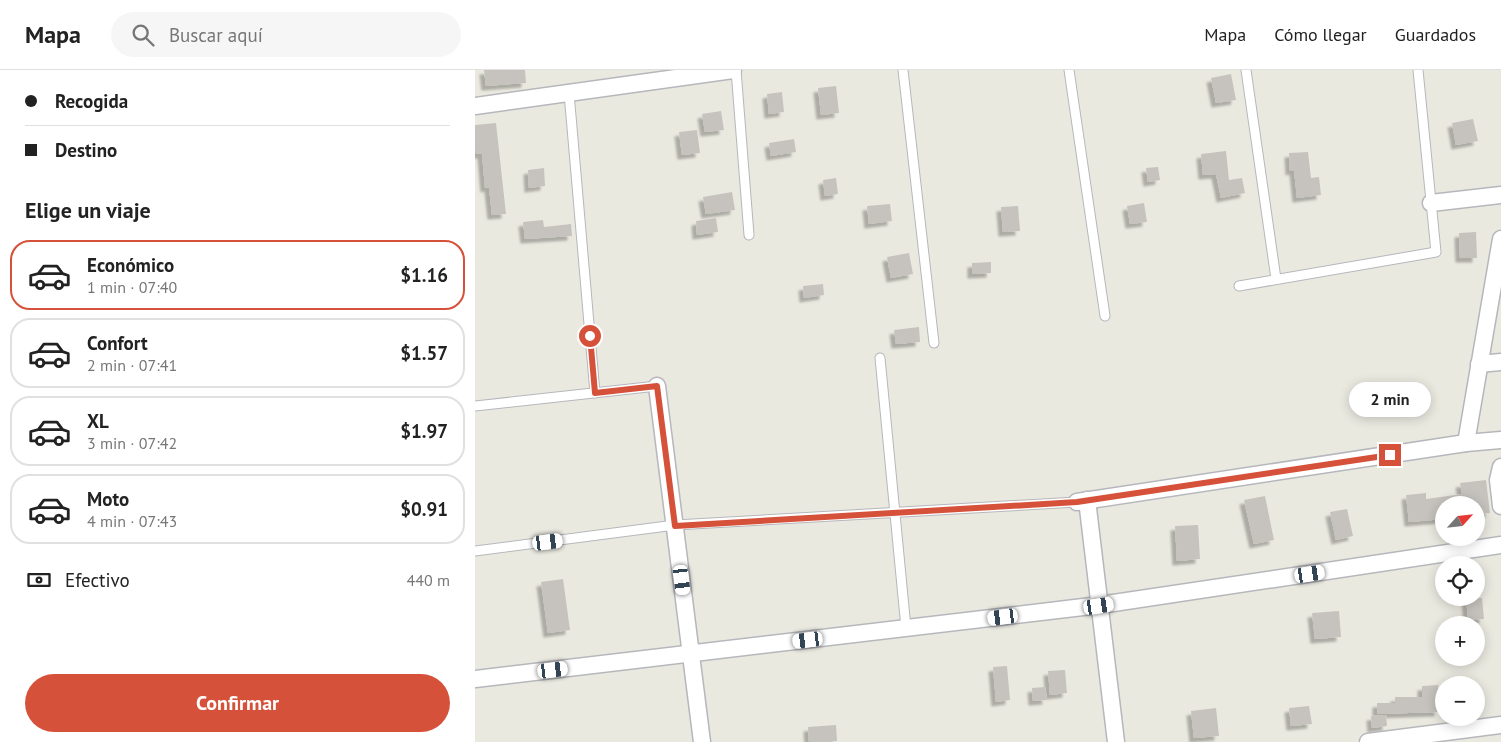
<!DOCTYPE html>
<html lang="es">
<head>
<meta charset="utf-8">
<style>
  :root { --surface:#fff; --page:#f6f6f6; --text:#222; --muted:#767676; --line:#e0e0e0; --accent:#d6513a }
  body { margin:0; font-family:"PT Sans",sans-serif; background:var(--page); color:var(--text); height:100vh; display:flex; flex-direction:column; font-size:19px; white-space:nowrap }
  * { box-sizing:border-box; margin:0 }
  p { font-size:16px; color:var(--muted) }
  .icon { flex:none; width:28px; height:28px; fill:none; stroke:currentColor; stroke-width:2; stroke-linecap:round; stroke-linejoin:round }
  .map { position:relative; flex:1; overflow:hidden }
  .panel { display:flex; flex-direction:column; background:var(--surface); width:475px }
  .panel>* { flex:none }
  .banner { display:grid; align-content:center; height:110px; padding:0 25px; background:var(--surface) }
  .needle { width:32px; rotate:63deg }
  .controls { position:absolute; left:960px; top:426px; display:grid; gap:10px }
  .controls a { display:grid; place-items:center; width:50px; height:50px; border-radius:50%; background:var(--surface); box-shadow:0 2px 12px #0003; font-size:25px }
  .end { position:absolute; width:22px; height:22px; margin:-11px; border:6px solid #d6513a; background:#fff; box-shadow:0 0 0 2px #fff }
  .from { border-radius:50% }
  .bubble { position:absolute; height:35px; border-radius:18px; background:var(--surface); box-shadow:0 2px 12px #0003; font-size:16px; font-weight:800; line-height:35px; text-align:center }
  .car { position:absolute; width:15px; height:30px; margin:-15px -8px; border-radius:6px; box-shadow:0 0 4px 1px #0007; background:linear-gradient(#fff 24%,#345 0 40%,#fff 0 76%,#345 0 86%,#fff 0) }
  .banner b { display:flex; align-items:center; gap:18px; height:48px; font-size:19px }
  .banner b+b { border-top:1px solid var(--line) }
  .banner i { width:12px; height:12px; background:var(--text) }
  ul { padding:0; list-style:none }
  li { display:flex; align-items:center; gap:15px; height:70px; margin:0 10px 8px; padding:0 15px; border:2px solid var(--line); border-radius:20px }
  li div { flex:1 }
  li b { display:block; font-size:19px }
  li em { font-style:normal; font-weight:800 }
  li.current { border-color:var(--accent) }
  li>.icon { width:45px; height:45px; stroke-width:1.5 }
  h2 { padding:0 25px; font-size:22px; line-height:60px }
  .pay { display:flex; align-items:center; gap:12px; height:55px; padding:0 25px; font-size:19px }
  .pay p { margin-inline-start:auto }
  .action { display:flex; gap:10px; margin-top:auto; padding:10px 25px }
  .action a { flex:1; height:58px; border-radius:30px; background:var(--accent); color:#fff; font-size:20px; font-weight:800; line-height:58px; text-align:center }
  header { display:flex; align-items:center; gap:30px; box-sizing:border-box; height:70px; padding:0 25px; background:var(--surface); border-bottom:1px solid var(--line) }
  header strong { font-size:24px }
  nav { display:flex; gap:28px; margin-inline-start:auto; font-size:18px }
  .search { width:350px; height:45px; background:var(--page); display:flex; align-items:center; gap:12px; box-sizing:border-box; padding:0 18px; border-radius:28px; color:var(--muted); font-size:19px }
  main { display:flex; flex:1; min-height:0 }
  .map>svg:first-child { display:block }
  .building { fill:#c6c3be; filter:url(#shadow) }
  .lines { fill:none; stroke-linecap:round; stroke-linejoin:round }
  .service-casing { stroke:#b6b7bc; stroke-width:11 }
  .minor-casing { stroke:#b6b7bc; stroke-width:19 }
  .service { stroke:#fff; stroke-width:9 }
  .minor { stroke:#fff; stroke-width:16 }
  .route { stroke:#d6513a; stroke-width:6 }
</style>
</head>
<body>
<header>
<strong>Mapa</strong>
<div class="search"><svg class="icon" aria-label="search" viewBox="0 0 24 24"><circle cx="10" cy="10" r="6"/><path d="M15 15l6 6"/></svg>Buscar aquí</div>
<nav><a>Mapa</a><a>Cómo llegar</a><a>Guardados</a></nav>
</header>
<main>
<section class="panel">
<div class="banner">
<b><i class="from"></i>Recogida</b>
<b><i></i>Destino</b>
</div>
<h2>Elige un viaje</h2>
<ul>
<li class="current"><svg class="icon" aria-label="car" viewBox="0 0 24 24"><path d="M5 17H2v-5l4-1 3-4h7l3 4 3 1v5h-3M9 17h6M6 11h13"/><circle cx="7" cy="17" r="2"/><circle cx="17" cy="17" r="2"/></svg><div><b>Económico</b><p>1 min · 07:40</p></div><em>$1.16</em></li>
<li><svg class="icon" aria-label="car" viewBox="0 0 24 24"><path d="M5 17H2v-5l4-1 3-4h7l3 4 3 1v5h-3M9 17h6M6 11h13"/><circle cx="7" cy="17" r="2"/><circle cx="17" cy="17" r="2"/></svg><div><b>Confort</b><p>2 min · 07:41</p></div><em>$1.57</em></li>
<li><svg class="icon" aria-label="car" viewBox="0 0 24 24"><path d="M5 17H2v-5l4-1 3-4h7l3 4 3 1v5h-3M9 17h6M6 11h13"/><circle cx="7" cy="17" r="2"/><circle cx="17" cy="17" r="2"/></svg><div><b>XL</b><p>3 min · 07:42</p></div><em>$1.97</em></li>
<li><svg class="icon" aria-label="car" viewBox="0 0 24 24"><path d="M5 17H2v-5l4-1 3-4h7l3 4 3 1v5h-3M9 17h6M6 11h13"/><circle cx="7" cy="17" r="2"/><circle cx="17" cy="17" r="2"/></svg><div><b>Moto</b><p>4 min · 07:43</p></div><em>$0.91</em></li>
</ul>
<div class="pay"><svg class="icon" aria-label="cash" viewBox="0 0 24 24"><path d="M3 7h18v10H3z"/><circle cx="12" cy="12" r="2"/></svg>Efectivo<p>440 m</p></div>
<div class="action"><a>Confirmar</a></div>
</section>
<div class="map">
<svg width="1026" height="672" viewBox="0 0 1026 672">
  <defs>
    <filter id="shadow"><feDropShadow dx="-4.5" dy="4.5" stdDeviation="1" flood-color="#0004"/></filter>
  </defs>
  <rect width="100%" height="100%" fill="#eae9e0"/>
  <!-- building -->
  <g class="building">
    <path d="M9 0H50L51 13 11 16Z"/>
    <path d="M756 4 761 30 741 33 736 8Z"/>
    <path d="M361 16 364 43 346 45 343 18Z"/>
    <path d="M307 22 309 42 294 44 292 24Z"/>
    <path d="M246 41 249 60 230 62 227 44Z"/>
    <path d="M998 49 1003 71 981 75 977 53Z"/>
    <path d="M21 53 31 144 17 145 14 117 10 118 7 84H1L0 55Z"/>
    <path d="M222 60 225 83 207 85 204 62Z"/>
    <path d="M319 69 321 82 296 86 294 73Z"/>
    <path d="M751 81 754 110 767 108 770 123 746 128 741 104 728 105 726 84Z"/>
    <path d="M833 82 836 108 844 107 846 125 822 128 819 100 815 101 814 83Z"/>
    <path d="M683 97 685 110 673 112 671 98Z"/>
    <path d="M69 98 70 116 54 118 53 100Z"/>
    <path d="M361 108 363 124 350 126 348 110Z"/>
    <path d="M257 122 260 140 231 144 228 127Z"/>
    <path d="M669 133 672 152 655 154 652 136Z"/>
    <path d="M415 134 417 151 394 154 392 136Z"/>
    <path d="M543 136 545 161 528 162 526 137Z"/>
    <path d="M241 148 243 162 222 165 221 151Z"/>
    <path d="M68 150 69 157 96 154 97 166 50 169 48 152Z"/>
    <path d="M1001 162 1002 188H985L984 163Z"/>
    <path d="M434 183 438 204 416 208 412 187Z"/>
    <path d="M516 192V203L497 204V193Z"/>
    <path d="M348 214 349 225 329 228 328 216Z"/>
    <path d="M444 257 445 272 421 274 419 260Z"/>
    <path d="M1011 410 1015 443 1001 444V435H969V449L934 452 931 425 951 423V429L987 424 985 413Z"/>
    <path d="M790 426 799 470 779 474 769 430Z"/>
    <path d="M872 439 878 466 861 470 855 442Z"/>
    <path d="M723 455 725 489 702 491 700 456Z"/>
    <path d="M88 509 95 560 73 563 66 512Z"/>
    <path d="M991 528H1007L1009 549 993 550Z"/>
    <path d="M864 541 866 567 840 569 837 543Z"/>
    <path d="M532 596 535 630 521 632 518 597Z"/>
    <path d="M590 600 592 623 575 625 573 601Z"/>
    <path d="M963 615 964 642 902 644V633H920V627H947V616Z"/>
    <path d="M570 617 572 630 558 631 557 618Z"/>
    <path d="M834 636 837 654 816 656 814 638Z"/>
    <path d="M741 638 744 666 719 668 716 641Z"/>
    <path d="M911 645 912 656 897 658 896 646Z"/>
    <path d="M361 655 362 671 334 672 333 657Z"/>
  </g>
  <g class="lines">
    <defs>
      <g id="service">
        <path d="M261 0 274 165"/>
        <path d="M428 0 459 273"/>
        <path d="M594 0 630 246"/>
        <path d="M771 0 801 209"/>
        <path d="M94 23 120 323"/>
        <path d="M764 216 961 182 943 0"/>
        <path d="M405 288 431 558"/>
        <path d="M0 336 182 316"/>
        <path d="M0 481 200 455 602 432"/>
      </g>
      <g id="minor">
        <path d="M0 36 258 0"/>
        <path d="M956 133 1026 125"/>
        <path d="M1004 294 1026 292"/>
        <path d="M182 316 227 672"/>
        <path d="M991 373 1026 169"/>
        <path d="M1026 397 1023 410 1026 436"/>
        <path d="M612 430 641 672"/>
        <path d="M602 432 991 373 1026 370"/>
        <path d="M0 609 625 535 1026 475"/>
        <path d="M893 672 1026 655"/>
      </g>
    </defs>
    <!-- service casing -->
    <use href="#service" class="service-casing"/>
    <!-- minor casing -->
    <use href="#minor" class="minor-casing"/>
    <!-- service -->
    <use href="#service" class="service"/>
    <!-- minor -->
    <use href="#minor" class="minor"/>
  </g>
  <g class="lines">
    <!-- route -->
    <path class="route" d="M115 266 120 323 182 316 200 456 602 432 915 385"/>
  </g>
</svg>
<div class="controls">
<a><svg class="needle" viewBox="-14 -14 28 28"><path d="M0-13l5 13h-10z" fill="#e53935"/><path d="M0 13l5-13h-10z" fill="#767676"/></svg></a>
<a><svg class="icon" aria-label="locate" viewBox="0 0 24 24"><circle cx="12" cy="12" r="6"/><path d="M12 2v4M12 18v4M2 12h4M18 12h4"/></svg></a>
<a>+</a>
<a>−</a>
</div>
<i class="end from" style="left:115px;top:266px"></i>
<i class="end" style="left:915px;top:385px"></i>
<div class="bubble" style="left:874px;top:312px;width:82px">2 min</div>
<i class="car" style="left:73px;top:472px;rotate:83deg"></i>
<i class="car" style="left:835px;top:504px;rotate:81deg"></i>
<i class="car" style="left:207px;top:510px;rotate:173deg"></i>
<i class="car" style="left:624px;top:536px;rotate:81deg"></i>
<i class="car" style="left:528px;top:547px;rotate:263deg"></i>
<i class="car" style="left:333px;top:570px;rotate:263deg"></i>
<i class="car" style="left:78px;top:600px;rotate:83deg"></i>
</div>
</main>
</body>
</html>
